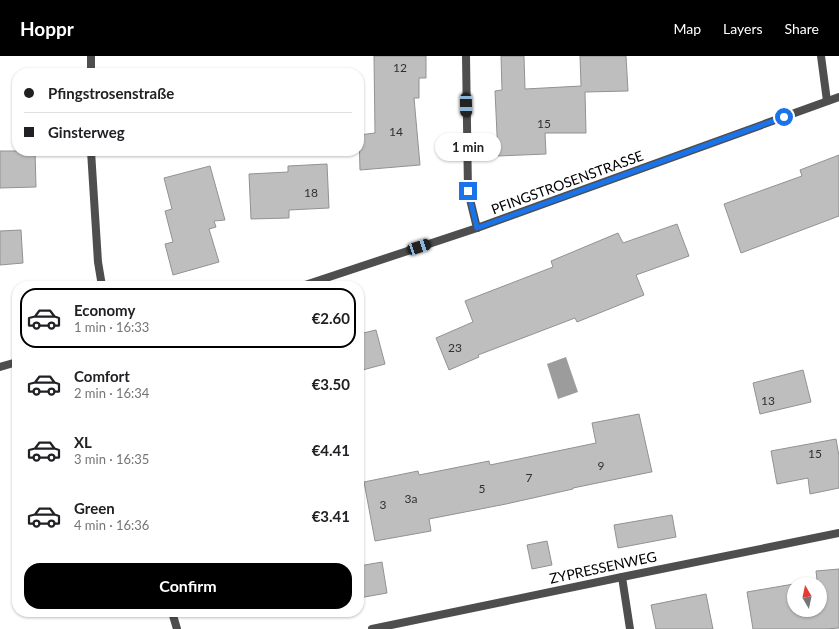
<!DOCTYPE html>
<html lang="en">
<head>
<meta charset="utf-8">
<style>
  :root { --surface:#fff; --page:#f6f6f6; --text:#202124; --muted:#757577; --line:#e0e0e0; --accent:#000 }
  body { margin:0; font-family:Lato,sans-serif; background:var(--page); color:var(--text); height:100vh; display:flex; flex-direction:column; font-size:15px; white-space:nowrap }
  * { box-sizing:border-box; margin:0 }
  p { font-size:13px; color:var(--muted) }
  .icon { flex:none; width:22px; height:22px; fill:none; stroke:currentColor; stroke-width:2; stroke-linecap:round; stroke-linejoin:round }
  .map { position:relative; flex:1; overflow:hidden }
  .sheet { position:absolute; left:12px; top:225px; width:352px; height:336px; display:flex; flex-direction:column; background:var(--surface); border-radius:16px; box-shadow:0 1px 3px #0004 }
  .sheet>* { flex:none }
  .guide { position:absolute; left:12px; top:12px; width:352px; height:88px; border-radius:16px; box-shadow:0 1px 3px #0004; display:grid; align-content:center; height:88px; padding:0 12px; background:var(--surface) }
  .needle { width:26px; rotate:351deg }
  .buttons { position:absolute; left:787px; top:521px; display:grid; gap:8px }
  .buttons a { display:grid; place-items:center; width:40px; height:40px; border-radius:50%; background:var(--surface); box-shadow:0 1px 3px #0004; font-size:20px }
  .end { position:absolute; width:18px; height:18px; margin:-9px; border:5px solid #1a73e8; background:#fff; box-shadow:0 0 0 2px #fff }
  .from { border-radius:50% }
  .bubble { position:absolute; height:28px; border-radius:14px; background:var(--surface); box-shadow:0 1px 3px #0004; font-size:13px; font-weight:700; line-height:28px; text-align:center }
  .car { position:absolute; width:12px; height:24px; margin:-12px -6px; border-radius:5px; box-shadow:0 0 3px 1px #0007; background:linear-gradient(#222 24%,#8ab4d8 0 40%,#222 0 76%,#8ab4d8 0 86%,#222 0) }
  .guide b { display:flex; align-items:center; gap:14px; height:38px; font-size:15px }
  .guide b+b { border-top:1px solid var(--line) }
  .guide i { width:10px; height:10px; background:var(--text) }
  ul { padding:7px 0 0; list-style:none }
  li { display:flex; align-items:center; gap:12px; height:60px; margin:0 8px 6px; padding:0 4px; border:2px solid transparent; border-radius:16px }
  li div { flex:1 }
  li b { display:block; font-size:15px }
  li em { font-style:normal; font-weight:700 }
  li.active { border-color:var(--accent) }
  li>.icon { width:36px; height:36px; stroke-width:1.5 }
  .button { display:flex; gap:8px; margin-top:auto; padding:8px 12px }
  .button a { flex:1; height:46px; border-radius:16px; background:var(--accent); color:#fff; font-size:16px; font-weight:700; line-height:46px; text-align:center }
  header { display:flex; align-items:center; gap:24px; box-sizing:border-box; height:56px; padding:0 20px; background:var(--accent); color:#fff }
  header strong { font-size:19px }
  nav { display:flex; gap:22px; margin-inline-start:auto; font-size:14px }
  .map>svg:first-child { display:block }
  .water { fill:#9c9c9c }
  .building { fill:#bebebe; stroke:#929292; fill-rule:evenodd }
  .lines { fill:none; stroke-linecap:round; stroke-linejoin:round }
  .minor { stroke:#4e4e4e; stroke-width:8 }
  .route { stroke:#1a73e8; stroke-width:5 }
  .labels { text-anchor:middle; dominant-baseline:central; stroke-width:3; stroke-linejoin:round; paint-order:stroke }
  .number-label { font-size:12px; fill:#303030 }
  .street-label { font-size:14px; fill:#000; stroke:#fff }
</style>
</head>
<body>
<header>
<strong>Hoppr</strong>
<nav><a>Map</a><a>Layers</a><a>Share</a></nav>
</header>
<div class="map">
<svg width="839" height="573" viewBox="0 0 839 573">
  <rect width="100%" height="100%" fill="#fff"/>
  <!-- water -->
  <path class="water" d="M566 301 578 336 558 343 547 308Z"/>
  <!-- building -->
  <g class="building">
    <path d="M374 0H426V22H419V42H414L420 109 360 114 359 79 375 77Z"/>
    <path d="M501 0H524L525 33 581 30 580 0H626L628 35 585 36 586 77H545L546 98 498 100 495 35 502 34Z"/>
    <path d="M0 95H35L36 131 0 132Z"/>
    <path d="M839 99V160L741 197 724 148 802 120 800 114Z"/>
    <path d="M327 108 329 152 289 154V162L251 163 249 118 288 116V110Z"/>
    <path d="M210 110 225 164 214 165 216 171 209 173 219 206 173 219 165 188 173 186 165 155 172 153 164 122Z"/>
    <path d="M677 168 689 200 636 219 644 239 577 266 575 262 478 299 479 301 449 314 436 282 473 266 465 245 553 211 551 205 618 177 623 187Z"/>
    <path d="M21 174 23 207 0 209V175Z"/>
    <path d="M376 274 385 308 359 315V278Z"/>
    <path d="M803 314 811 346 760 358 753 327Z"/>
    <path d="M639 358 652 416H651L573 432V433L506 448 429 463 431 475 375 485 364 426 418 415 419 419 489 405 490 409 596 387 592 367Z"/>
    <path d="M836 383 839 400V432L810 438 808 422 777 428 771 395Z"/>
    <path d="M672 459 676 481 618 492 614 469Z"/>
    <path d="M547 485 552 509 532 513 527 489Z"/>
    <path d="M382 506 387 537 359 542V510Z"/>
    <path d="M839 513V572L825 573H753L747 536 817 524 816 515ZM794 528H820V554H794Z"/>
    <path d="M706 538 713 573H656L651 549Z"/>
  </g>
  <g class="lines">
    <!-- minor -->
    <g class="minor">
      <path d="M466 0 468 135 477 172"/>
      <path d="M821 0 827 45"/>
      <path d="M91 17V0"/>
      <path d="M91 95 98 206 102 230"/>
      <path d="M302 230 477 172 839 41"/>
      <path d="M0 311 17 306"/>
      <path d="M622 521 630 573"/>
      <path d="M172 556 177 573"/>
      <path d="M372 573 622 521 839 477"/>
    </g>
  </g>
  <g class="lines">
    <!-- route -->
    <path class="route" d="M468 135 477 172 784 61"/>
  </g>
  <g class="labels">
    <!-- number labels -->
    <g class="number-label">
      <text x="400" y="11">12</text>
      <text x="544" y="67">15</text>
      <text x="396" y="75">14</text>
      <text x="311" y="136">18</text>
      <text x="455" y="291">23</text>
      <text x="768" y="344">13</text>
      <text x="815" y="397">15</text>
      <text x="601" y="409">9</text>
      <text x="529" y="421">7</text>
      <text x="482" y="432">5</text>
      <text x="411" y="442">3a</text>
      <text x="383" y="448">3</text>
    </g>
    <!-- street labels -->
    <g class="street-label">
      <text transform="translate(567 126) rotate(-20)">PFINGSTROSENSTRASSE</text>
      <text transform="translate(603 511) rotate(-12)">ZYPRESSENWEG</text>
    </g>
  </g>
</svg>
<div class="buttons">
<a><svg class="needle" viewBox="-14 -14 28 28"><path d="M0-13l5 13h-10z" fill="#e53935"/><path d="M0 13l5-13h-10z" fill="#757577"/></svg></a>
</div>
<i class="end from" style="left:784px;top:61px"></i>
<i class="end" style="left:468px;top:135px"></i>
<div class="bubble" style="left:435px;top:77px;width:66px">1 min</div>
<i class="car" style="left:466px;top:49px;rotate:179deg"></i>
<i class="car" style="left:419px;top:191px;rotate:72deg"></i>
<div class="guide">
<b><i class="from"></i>Pfingstrosenstraße</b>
<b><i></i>Ginsterweg</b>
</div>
<section class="sheet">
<ul>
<li class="active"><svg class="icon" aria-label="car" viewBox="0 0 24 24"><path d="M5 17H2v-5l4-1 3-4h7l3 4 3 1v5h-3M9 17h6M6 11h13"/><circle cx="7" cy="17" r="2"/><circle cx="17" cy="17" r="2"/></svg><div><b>Economy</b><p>1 min · 16:33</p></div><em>€2.60</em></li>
<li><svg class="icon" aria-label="car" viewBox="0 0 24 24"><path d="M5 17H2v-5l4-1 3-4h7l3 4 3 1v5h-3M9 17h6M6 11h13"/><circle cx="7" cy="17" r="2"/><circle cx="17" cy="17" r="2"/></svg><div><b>Comfort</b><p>2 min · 16:34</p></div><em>€3.50</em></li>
<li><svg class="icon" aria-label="car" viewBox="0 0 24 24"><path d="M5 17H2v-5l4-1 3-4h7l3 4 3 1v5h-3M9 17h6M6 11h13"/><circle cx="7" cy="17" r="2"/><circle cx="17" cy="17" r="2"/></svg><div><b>XL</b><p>3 min · 16:35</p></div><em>€4.41</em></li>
<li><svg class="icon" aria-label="car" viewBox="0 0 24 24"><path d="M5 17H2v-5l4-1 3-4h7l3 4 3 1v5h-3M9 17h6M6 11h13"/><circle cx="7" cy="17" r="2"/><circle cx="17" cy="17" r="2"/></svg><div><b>Green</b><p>4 min · 16:36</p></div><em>€3.41</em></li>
</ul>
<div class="button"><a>Confirm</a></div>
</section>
</div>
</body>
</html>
